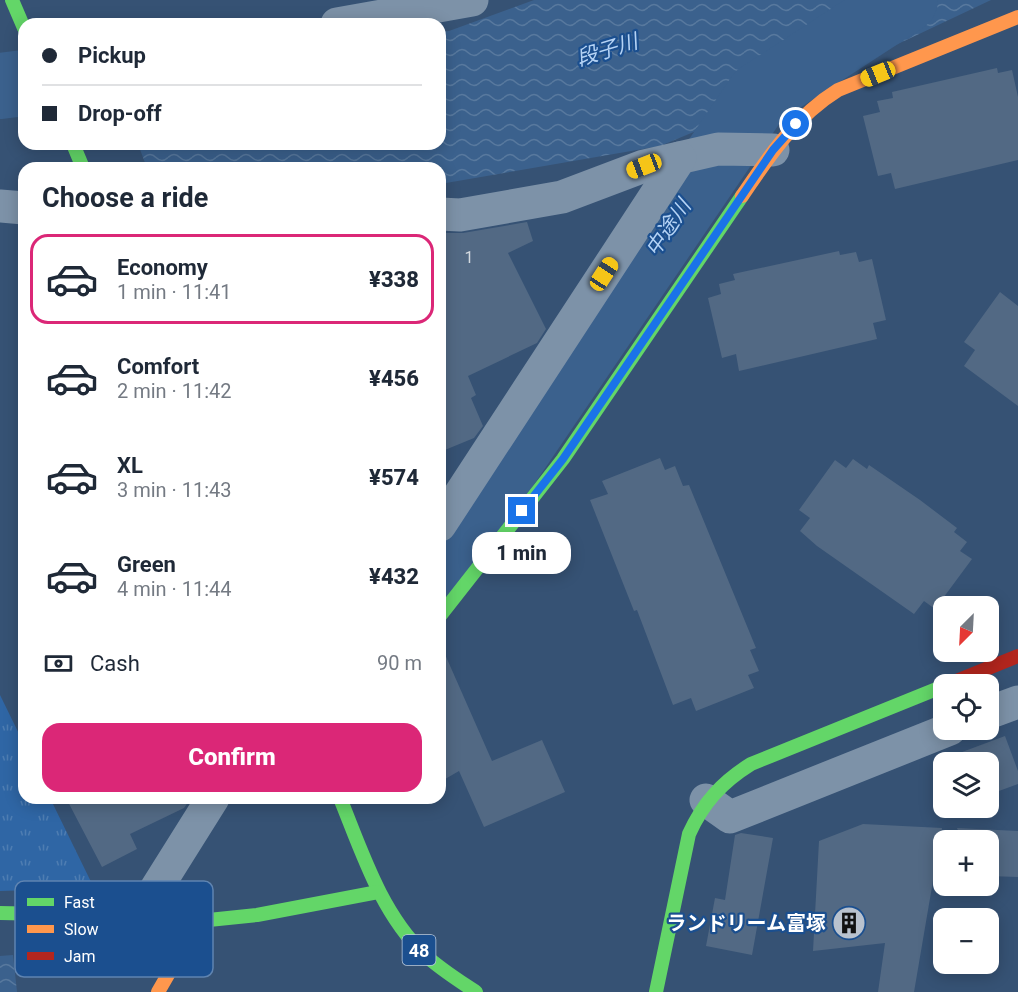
<!DOCTYPE html>
<html lang="en">
<head>
<meta charset="utf-8">
<style>
  :root { --surface:#fff; --page:#f6f6f7; --text:#1f2937; --muted:#747a83; --line:#e0e1e3; --accent:#db2777 }
  body { margin:0; font-family:Roboto,"Noto Sans JP",sans-serif; background:var(--page); color:var(--text); height:100vh; display:flex; flex-direction:column; font-size:22px; white-space:nowrap }
  * { box-sizing:border-box; margin:0 }
  p { font-size:20px; color:var(--muted) }
  .icon { flex:none; width:33px; height:33px; fill:none; stroke:currentColor; stroke-width:2; stroke-linecap:round; stroke-linejoin:round }
  .map { position:relative; flex:1; overflow:hidden }
  .details { position:absolute; left:18px; top:162px; width:428px; height:642px; display:flex; flex-direction:column; background:var(--surface); border-radius:18px; box-shadow:0 3px 15px #0003 }
  .details>* { flex:none }
  .hud { position:absolute; left:18px; top:18px; width:428px; height:132px; border-radius:18px; box-shadow:0 3px 15px #0003; display:grid; align-content:center; height:132px; padding:0 24px; background:var(--surface) }
  .needle { width:39px; rotate:204deg }
  .controls { position:absolute; left:933px; top:596px; display:grid; gap:12px }
  .controls a { display:grid; place-items:center; width:66px; height:66px; border-radius:12px; background:var(--surface); box-shadow:0 3px 15px #0003; font-size:30px }
  .end { position:absolute; width:27px; height:27px; margin:-14px; border:8px solid #1a73e8; background:#fff; box-shadow:0 0 0 3px #fff }
  .from { border-radius:50% }
  .bubble { position:absolute; height:42px; border-radius:18px; background:var(--surface); box-shadow:0 3px 15px #0003; font-size:20px; font-weight:800; line-height:42px; text-align:center }
  .car { position:absolute; width:18px; height:36px; margin:-18px -9px; border-radius:8px; box-shadow:0 0 4px 2px #0007; background:linear-gradient(#f5c518 24%,#345 0 40%,#f5c518 0 76%,#345 0 86%,#f5c518 0) }
  .hud b { display:flex; align-items:center; gap:21px; height:57px; font-size:22px }
  .hud b+b { border-top:2px solid var(--line) }
  .hud i { width:15px; height:15px; background:var(--text) }
  ul { padding:0; list-style:none }
  li { display:flex; align-items:center; gap:18px; height:90px; margin:0 12px 9px; padding:0 12px; border:3px solid transparent; border-radius:18px }
  li div { flex:1 }
  li b { display:block; font-size:22px }
  li em { font-style:normal; font-weight:800 }
  li.on { border-color:var(--accent) }
  li>.icon { width:54px; height:54px; stroke-width:1.5 }
  h2 { padding:0 24px; font-size:27px; line-height:72px }
  .pay { display:flex; align-items:center; gap:15px; height:66px; padding:0 24px; font-size:22px }
  .pay p { margin-inline-start:auto }
  .cta { display:flex; gap:12px; margin-top:auto; padding:12px 24px }
  .cta a { flex:1; height:69px; border-radius:18px; background:var(--accent); color:#fff; font-size:24px; font-weight:800; line-height:69px; text-align:center }
  .map>svg:first-child { display:block }
  .grass { fill:url(#grass-tufts) }
  .water { fill:url(#water-waves) }
  .lines { fill:none; stroke-linecap:round; stroke-linejoin:round }
  .river { stroke:#3b618d; stroke-width:66 }
  .building { fill:#526984 }
  .street { stroke:#7d92a8; stroke-width:33 }
  .fast { stroke:#63d668; stroke-width:14 }
  .slow { stroke:#ff974d; stroke-width:14 }
  .jam { stroke:#b3261e; stroke-width:14 }
  .route { stroke:#1a73e8; stroke-width:8 }
  .labels { text-anchor:middle; dominant-baseline:central; stroke-width:4.5; stroke-linejoin:round; paint-order:stroke }
  .number-label { font-size:16px; fill:#d4dae0 }
  .shield { fill:#1b4f8f; stroke:#bbcadd; stroke-width:1.5 }
  .shield-label { font-size:18px; font-weight:bold; fill:#fff }
  .poi-label { font-size:20px; font-weight:bold; fill:#fff; stroke:#1b4f8f; text-anchor:end }
  .water-label { font-size:21px; font-style:italic; fill:#b5d3f5; stroke:#1b4f8f }
  .key { fill:#1b4f8f; stroke:#5f84b1; stroke-width:1.5 }
  .key-label { font-size:16px; fill:#fff }
</style>
</head>
<body>
<div class="map">
<svg width="1018" height="992" viewBox="0 0 1018 992">
  <defs>
    <pattern id="grass-tufts" width="24" height="20" patternUnits="userSpaceOnUse" patternTransform="scale(1.5)"><rect width="24" height="20" fill="#2f66a5"/><path d="M3 7l-1-3M5 7V3M7 7l1-3M15 17l-1-3M17 17v-4M19 17l1-3" fill="none" stroke="#4e7db2"/></pattern>
    <pattern id="water-waves" width="16" height="10" patternUnits="userSpaceOnUse" patternTransform="scale(1.5)"><rect width="16" height="10" fill="#3b618d"/><path d="M0 5q4-4 8 0t8 0" fill="none" stroke="#58799e"/></pattern>
  </defs>
  <rect width="100%" height="100%" fill="#365274"/>
  <!-- grass -->
  <path class="grass" d="M0 695 24 744V798H50L94 888 0 891Z"/>
  <!-- water -->
  <g class="water">
    <path d="M534 0H991L845 69 660 146 440 184V168H147L138 144H440V32L449 31Z"/>
    <path d="M13 955 17 992H0V956Z"/>
  </g>
  <g class="lines">
    <!-- river -->
    <g class="river">
      <path d="M0 86 24 83"/>
      <path d="M440 564 759 95 905 0"/>
    </g>
  </g>
  <!-- building -->
  <g class="building">
    <path d="M997 68 998 73 1012 70 1018 97V160L895 189 891 173 878 176 863 116 880 112 877 101 893 98 892 92Z"/>
    <path d="M527 222 533 241 508 253 546 329 537 343 468 376 476 395 471 398 483 426 474 438 440 452V233H463Z"/>
    <path d="M839 251 840 255 856 252 859 262 872 259 886 320 873 323 877 339 739 371 736 354 722 358 708 298 721 294 719 284 735 280 733 274Z"/>
    <path d="M1000 292 1018 306V406L964 366 975 350 964 342Z"/>
    <path d="M660 458 665 470 675 466 683 486 689 485 756 648 750 650 759 671 748 675 754 688 696 711 691 698 673 705 637 610 634 611 590 500 608 494 602 481Z"/>
    <path d="M853 459 867 469 869 465 920 500 957 528 954 532 967 542 960 551 972 559 935 609 924 601 914 614 817 546 800 531 810 518 799 510 835 460 846 468Z"/>
    <path d="M440 643 492 761 542 740 565 792 484 827 459 771 440 782Z"/>
    <path d="M1005 736 1018 771V784L988 795V762H956L954 755Z"/>
    <path d="M944 771V792L936 774Z"/>
    <path d="M66 798H191L184 808 130 834 137 849 102 867Z"/>
    <path d="M863 824 942 828 914 992H878L885 943 813 951 819 841Z"/>
    <path d="M957 828 1018 831V877L988 876V840H962Z"/>
    <path d="M741 833 773 838 752 955 706 946 715 898 725 900 735 835Z"/>
  </g>
  <g class="lines">
    <!-- street -->
    <g class="street">
      <path d="M337 24 472 0"/>
      <path d="M0 206 24 208"/>
      <path d="M440 214 460 215 562 197 644 166 718 149 773 150"/>
      <path d="M440 525 680 158"/>
      <path d="M988 713 1018 702"/>
      <path d="M706 800 730 817 950 729"/>
      <path d="M139 916 213 798"/>
    </g>
    <!-- fast -->
    <g class="fast">
      <path d="M12 0 24 28"/>
      <path d="M73 144 83 168"/>
      <path d="M440 616 563 459 742 196"/>
      <path d="M340 798C362 852 381 913 424 954 440 969 458 980 476 992"/>
      <path d="M0 913 139 916 199 921 257 915 378 892"/>
      <path d="M656 992 689 834C703 803 722 782 751 764L944 686"/>
    </g>
    <!-- slow -->
    <g class="slow">
      <path d="M742 196C769 156 796 116 838 90L1018 17"/>
      <path d="M158 992 199 921"/>
    </g>
    <!-- jam -->
    <path class="jam" d="M949 684 1018 656"/>
  </g>
  <g class="lines">
    <!-- route -->
    <path class="route" d="M522 511 563 459 773 150 796 124"/>
  </g>
  <!-- icons -->
  <defs>
    <symbol id="building-disc" viewBox="-11 -11 22 22"><circle r="9.5" fill="#b9c2ce" stroke="#1b4f8f"/><path d="M-4-6H4V6H1V3H-1V6H-4ZM-2.5-4.3h1.7v1.8h-1.7ZM.8-4.3h1.7v1.8H.8ZM-2.5-1h1.7V.8h-1.7ZM.8-1h1.7V.8H.8Z" fill="#111"/></symbol>
  </defs>
  <g fill-rule="evenodd">
    <use href="#building-disc" x="830" y="904" width="38" height="38"/>
  </g>
  <g class="labels">
    <!-- number labels -->
    <g class="number-label">
      <text x="469" y="257">1</text>
    </g>
    <!-- shield labels -->
    <rect class="shield" x="402.5" y="935" width="33" height="30" rx="4.5"/>
    <g class="shield-label">
      <text x="419" y="950">48</text>
    </g>
    <!-- poi labels -->
    <g class="poi-label">
      <text x="826" y="923">ランドリーム富塚</text>
    </g>
    <!-- water labels -->
    <g class="water-label">
      <text transform="translate(607 50) rotate(-17)">段子川</text>
      <text transform="translate(668 228) rotate(-56)">中途川</text>
    </g>
  </g>
  <!-- legend -->
  <rect x="15" y="881" width="198" height="96" rx="9" class="key"/>
  <rect x="27" y="898" width="27" height="8" fill="#63d668"/>
  <rect x="27" y="925" width="27" height="8" fill="#ff974d"/>
  <rect x="27" y="952" width="27" height="8" fill="#b3261e"/>
  <g class="key-label">
    <text x="64" y="908">Fast</text>
    <text x="64" y="935">Slow</text>
    <text x="64" y="962">Jam</text>
  </g>
</svg>
<div class="controls">
<a><svg class="needle" viewBox="-14 -14 28 28"><path d="M0-13l5 13h-10z" fill="#e53935"/><path d="M0 13l5-13h-10z" fill="#747a83"/></svg></a>
<a><svg class="icon" aria-label="locate" viewBox="0 0 24 24"><circle cx="12" cy="12" r="6"/><path d="M12 2v4M12 18v4M2 12h4M18 12h4"/></svg></a>
<a><svg class="icon" aria-label="layers" viewBox="0 0 24 24"><path d="M12 4l9 5-9 5-9-5zM3 14l9 5 9-5"/></svg></a>
<a>+</a>
<a>−</a>
</div>
<i class="end from" style="left:796px;top:124px"></i>
<i class="end" style="left:522px;top:511px"></i>
<div class="bubble" style="left:472px;top:532px;width:99px">1 min</div>
<i class="car" style="left:878px;top:74px;rotate:248deg"></i>
<i class="car" style="left:644px;top:166px;rotate:249deg"></i>
<i class="car" style="left:604px;top:274px;rotate:33deg"></i>
<div class="hud">
<b><i class="from"></i>Pickup</b>
<b><i></i>Drop-off</b>
</div>
<section class="details">
<h2>Choose a ride</h2>
<ul>
<li class="on"><svg class="icon" aria-label="car" viewBox="0 0 24 24"><path d="M5 17H2v-5l4-1 3-4h7l3 4 3 1v5h-3M9 17h6M6 11h13"/><circle cx="7" cy="17" r="2"/><circle cx="17" cy="17" r="2"/></svg><div><b>Economy</b><p>1 min · 11:41</p></div><em>¥338</em></li>
<li><svg class="icon" aria-label="car" viewBox="0 0 24 24"><path d="M5 17H2v-5l4-1 3-4h7l3 4 3 1v5h-3M9 17h6M6 11h13"/><circle cx="7" cy="17" r="2"/><circle cx="17" cy="17" r="2"/></svg><div><b>Comfort</b><p>2 min · 11:42</p></div><em>¥456</em></li>
<li><svg class="icon" aria-label="car" viewBox="0 0 24 24"><path d="M5 17H2v-5l4-1 3-4h7l3 4 3 1v5h-3M9 17h6M6 11h13"/><circle cx="7" cy="17" r="2"/><circle cx="17" cy="17" r="2"/></svg><div><b>XL</b><p>3 min · 11:43</p></div><em>¥574</em></li>
<li><svg class="icon" aria-label="car" viewBox="0 0 24 24"><path d="M5 17H2v-5l4-1 3-4h7l3 4 3 1v5h-3M9 17h6M6 11h13"/><circle cx="7" cy="17" r="2"/><circle cx="17" cy="17" r="2"/></svg><div><b>Green</b><p>4 min · 11:44</p></div><em>¥432</em></li>
</ul>
<div class="pay"><svg class="icon" aria-label="cash" viewBox="0 0 24 24"><path d="M3 7h18v10H3z"/><circle cx="12" cy="12" r="2"/></svg>Cash<p>90 m</p></div>
<div class="cta"><a>Confirm</a></div>
</section>
</div>
</body>
</html>
